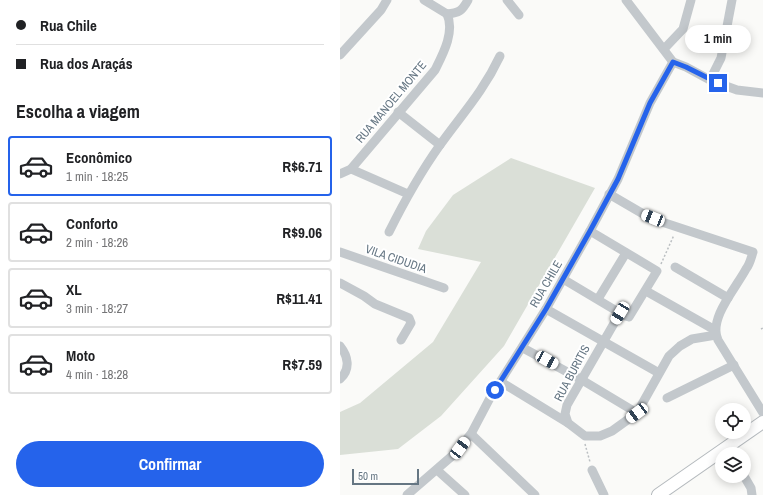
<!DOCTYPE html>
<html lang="pt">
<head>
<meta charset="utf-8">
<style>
  :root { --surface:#fff; --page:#f6f6f6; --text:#202124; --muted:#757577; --line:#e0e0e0; --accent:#2563eb }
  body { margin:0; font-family:"Archivo Narrow",sans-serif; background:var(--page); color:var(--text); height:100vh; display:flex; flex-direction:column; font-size:15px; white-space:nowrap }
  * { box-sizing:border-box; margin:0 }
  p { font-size:13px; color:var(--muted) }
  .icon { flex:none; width:22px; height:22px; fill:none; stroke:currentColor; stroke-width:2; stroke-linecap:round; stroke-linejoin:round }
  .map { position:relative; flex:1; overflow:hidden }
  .panel { display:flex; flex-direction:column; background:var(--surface); width:340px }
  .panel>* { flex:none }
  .top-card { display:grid; align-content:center; height:88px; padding:0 16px; background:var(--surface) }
  .fabs { position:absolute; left:375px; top:403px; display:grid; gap:8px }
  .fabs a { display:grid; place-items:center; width:36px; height:36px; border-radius:50%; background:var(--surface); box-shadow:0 2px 10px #0003; font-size:20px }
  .scale { position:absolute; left:12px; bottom:10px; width:67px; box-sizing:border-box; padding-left:4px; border:2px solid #657683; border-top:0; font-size:11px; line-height:14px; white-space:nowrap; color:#657683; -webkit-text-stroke:3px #fff; paint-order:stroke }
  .end { position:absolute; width:18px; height:18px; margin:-9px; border:5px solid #2563eb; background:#fff; box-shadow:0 0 0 2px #fff }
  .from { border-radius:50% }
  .bubble { position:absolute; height:28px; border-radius:14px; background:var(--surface); box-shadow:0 2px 10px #0003; font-size:13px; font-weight:700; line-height:28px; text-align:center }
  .car { position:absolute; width:12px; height:24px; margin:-12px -6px; border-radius:5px; box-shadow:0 0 3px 1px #0007; background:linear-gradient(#fff 24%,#345 0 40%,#fff 0 76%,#345 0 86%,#fff 0) }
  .top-card b { display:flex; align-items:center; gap:14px; height:38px; font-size:15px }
  .top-card b+b { border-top:1px solid var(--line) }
  .top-card i { width:10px; height:10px; background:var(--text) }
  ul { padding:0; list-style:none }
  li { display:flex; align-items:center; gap:12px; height:60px; margin:0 8px 6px; padding:0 8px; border:2px solid var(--line); border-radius:4px }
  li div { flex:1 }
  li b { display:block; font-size:15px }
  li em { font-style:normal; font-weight:700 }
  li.selected { border-color:var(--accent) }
  li>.icon { width:36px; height:36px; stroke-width:1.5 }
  h2 { padding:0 16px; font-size:18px; line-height:48px }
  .button { display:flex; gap:8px; margin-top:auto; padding:8px 16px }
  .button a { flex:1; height:46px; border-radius:24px; background:var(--accent); color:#fff; font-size:16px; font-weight:700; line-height:46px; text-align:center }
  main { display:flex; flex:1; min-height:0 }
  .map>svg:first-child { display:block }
  .green { fill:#dadfd7 }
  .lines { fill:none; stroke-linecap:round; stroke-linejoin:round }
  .major-casing { stroke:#b5babe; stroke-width:14 }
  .path { stroke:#bbbfc2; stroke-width:1.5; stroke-dasharray:2 2; stroke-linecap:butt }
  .minor { stroke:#c3c8cc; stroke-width:9 }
  .major { stroke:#fff; stroke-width:12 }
  .route { stroke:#2563eb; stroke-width:5 }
  .labels { text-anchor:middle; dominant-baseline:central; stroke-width:4; stroke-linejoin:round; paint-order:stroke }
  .street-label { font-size:12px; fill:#657683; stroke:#fff }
</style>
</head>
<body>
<main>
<section class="panel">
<div class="top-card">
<b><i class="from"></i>Rua Chile</b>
<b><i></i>Rua dos Araçás</b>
</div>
<h2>Escolha a viagem</h2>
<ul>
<li class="selected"><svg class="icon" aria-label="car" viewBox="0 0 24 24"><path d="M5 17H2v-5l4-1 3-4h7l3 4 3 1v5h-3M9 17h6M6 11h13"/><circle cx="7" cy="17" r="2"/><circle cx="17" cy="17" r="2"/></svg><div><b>Econômico</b><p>1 min · 18:25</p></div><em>R$6.71</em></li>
<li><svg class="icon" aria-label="car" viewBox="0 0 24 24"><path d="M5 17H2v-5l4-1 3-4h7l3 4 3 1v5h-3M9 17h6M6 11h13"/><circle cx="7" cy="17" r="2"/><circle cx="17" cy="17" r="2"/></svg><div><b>Conforto</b><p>2 min · 18:26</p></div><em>R$9.06</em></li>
<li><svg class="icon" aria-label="car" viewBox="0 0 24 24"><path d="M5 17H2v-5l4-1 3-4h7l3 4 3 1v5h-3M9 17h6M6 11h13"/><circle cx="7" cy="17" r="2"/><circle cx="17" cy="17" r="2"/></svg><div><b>XL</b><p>3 min · 18:27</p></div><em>R$11.41</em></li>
<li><svg class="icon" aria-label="car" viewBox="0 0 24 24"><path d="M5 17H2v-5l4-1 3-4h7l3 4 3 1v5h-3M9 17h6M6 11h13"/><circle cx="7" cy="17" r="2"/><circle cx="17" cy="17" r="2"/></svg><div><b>Moto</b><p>4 min · 18:28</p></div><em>R$7.59</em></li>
</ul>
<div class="button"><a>Confirmar</a></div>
</section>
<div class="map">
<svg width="423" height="495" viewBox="0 0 423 495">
  <rect width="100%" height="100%" fill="#fafaf8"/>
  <!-- green -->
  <path class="green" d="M171 158 255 188 164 346 101 416 58 449 0 455V412L20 403 93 342 141 262 78 249 86 231 113 195Z"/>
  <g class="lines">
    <defs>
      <path id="major" d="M318 495 423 422"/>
    </defs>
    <!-- major casing -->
    <use href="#major" class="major-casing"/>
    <!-- path -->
    <g class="path">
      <path d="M321 264 334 235"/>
      <path d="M421 329 423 328"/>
      <path d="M245 444 250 462"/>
    </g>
    <!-- minor -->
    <g class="minor">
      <path d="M84 0 107 14"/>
      <path d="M167 0 179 15"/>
      <path d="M286 0 333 62 346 67 370 80 386 86 397 90 423 93"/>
      <path d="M107 14C119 13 122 11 128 0"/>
      <path d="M324 49 343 29 351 0"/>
      <path d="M0 55 41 10 47 0"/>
      <path d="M370 80 381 58 392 0"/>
      <path d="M58 112 100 145"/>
      <path d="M11 169 68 194"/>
      <path d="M0 174 11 169 95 70C103 54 115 32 107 14"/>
      <path d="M269 194 305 215 322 222 413 252C411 258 410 264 406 269 396 288 368 319 378 340L423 413"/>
      <path d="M49 232C64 202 80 173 100 145 123 113 143 92 160 56"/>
      <path d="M0 252 104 288"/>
      <path d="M335 267 388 298"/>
      <path d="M223 279 285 316 289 317 317 271 250 231"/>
      <path d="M0 283 24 296 35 304 69 318 71 323 61 340"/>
      <path d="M306 291 375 330"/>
      <path d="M258 299 286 253"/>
      <path d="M206 309 319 373"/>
      <path d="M280 313 227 405 225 414 228 423 245 436H260L272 431 297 413 329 356 340 346 352 339 376 335"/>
      <path d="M0 346C8 356 11 369 0 379"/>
      <path d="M183 348 242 380 297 413"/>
      <path d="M161 382 228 423"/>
      <path d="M327 398 394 365"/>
      <path d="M131 434 195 495"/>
      <path d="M97 470 125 495"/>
      <path d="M252 470 264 495"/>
      <path d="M404 476 411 488 412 495"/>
      <path d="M67 495 112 456 131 434 150 398 206 309 250 231 278 179 310 103 333 62"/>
    </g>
    <!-- major -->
    <use href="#major" class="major"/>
  </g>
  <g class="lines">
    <!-- route -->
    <path class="route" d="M155 390 206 309 250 231 278 179 310 103 333 62 346 67 378 83"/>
  </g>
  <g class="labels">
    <!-- street labels -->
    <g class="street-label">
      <text transform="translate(51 102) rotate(-50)">RUA MANOEL MONTE</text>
      <text transform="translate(56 259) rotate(19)">VILA CIDUDIA</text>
      <text transform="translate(206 284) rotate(-60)">RUA CHILE</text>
      <text transform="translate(232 373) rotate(-62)">RUA BURITIS</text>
    </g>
  </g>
</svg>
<div class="fabs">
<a><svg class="icon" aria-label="locate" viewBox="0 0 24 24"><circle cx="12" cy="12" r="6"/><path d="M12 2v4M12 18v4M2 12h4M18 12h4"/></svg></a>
<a><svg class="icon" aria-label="layers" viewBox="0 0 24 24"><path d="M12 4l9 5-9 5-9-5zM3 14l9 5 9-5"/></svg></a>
</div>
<div class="scale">50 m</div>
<i class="end from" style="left:155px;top:390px"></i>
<i class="end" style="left:378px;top:83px"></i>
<div class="bubble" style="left:345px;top:25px;width:66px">1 min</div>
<i class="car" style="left:313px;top:218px;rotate:292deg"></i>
<i class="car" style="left:280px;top:313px;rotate:211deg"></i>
<i class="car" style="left:207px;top:360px;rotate:119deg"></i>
<i class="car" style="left:297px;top:413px;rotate:233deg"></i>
<i class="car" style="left:120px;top:448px;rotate:37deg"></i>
</div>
</main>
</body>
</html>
